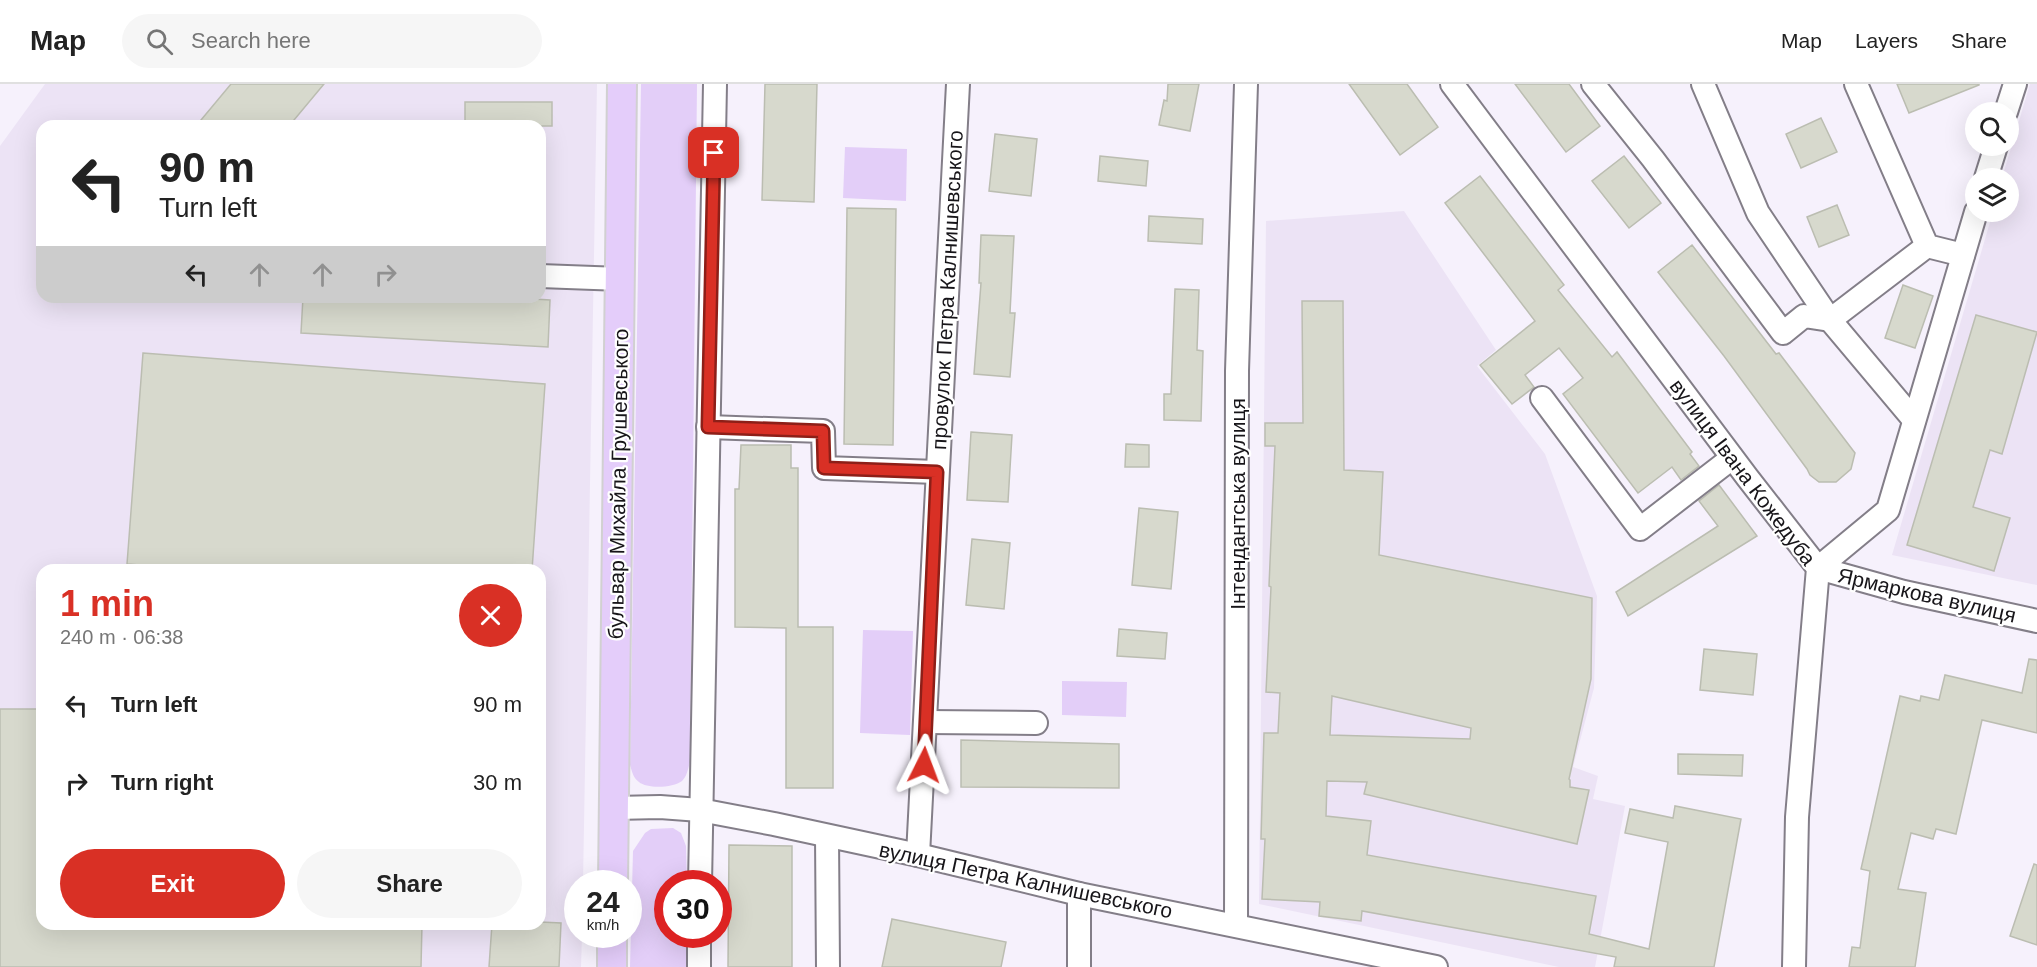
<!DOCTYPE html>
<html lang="en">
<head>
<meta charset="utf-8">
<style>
  :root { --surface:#fff; --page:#f6f6f6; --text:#222; --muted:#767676; --line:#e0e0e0; --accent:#d93025 }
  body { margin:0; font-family:Arial,sans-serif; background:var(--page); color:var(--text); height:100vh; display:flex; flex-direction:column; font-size:22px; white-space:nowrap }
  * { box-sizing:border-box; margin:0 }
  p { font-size:20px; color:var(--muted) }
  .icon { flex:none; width:33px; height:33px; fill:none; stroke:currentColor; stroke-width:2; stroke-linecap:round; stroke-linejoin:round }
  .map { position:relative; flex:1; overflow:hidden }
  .sheet { position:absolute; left:36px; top:480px; width:510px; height:366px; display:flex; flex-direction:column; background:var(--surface); border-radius:18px; box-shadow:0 6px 24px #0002 }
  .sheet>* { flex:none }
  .top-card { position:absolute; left:36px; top:36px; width:510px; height:183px; border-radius:18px; box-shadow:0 6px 24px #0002; background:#fff; color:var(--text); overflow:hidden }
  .controls { position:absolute; left:1965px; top:18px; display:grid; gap:12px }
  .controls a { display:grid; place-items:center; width:54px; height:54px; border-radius:50%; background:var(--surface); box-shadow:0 6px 24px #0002; font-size:30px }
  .speed { position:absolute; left:564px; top:786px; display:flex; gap:12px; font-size:30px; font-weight:700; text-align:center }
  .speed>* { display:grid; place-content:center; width:78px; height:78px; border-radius:50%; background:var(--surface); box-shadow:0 6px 24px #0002; line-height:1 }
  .speed small { font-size:15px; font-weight:400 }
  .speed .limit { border:9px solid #d22; background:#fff; color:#111 }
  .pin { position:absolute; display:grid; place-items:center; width:51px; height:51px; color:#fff; margin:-26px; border-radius:12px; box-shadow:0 3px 9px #0006 }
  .me { position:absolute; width:66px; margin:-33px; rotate:3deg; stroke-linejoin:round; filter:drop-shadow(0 0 4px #0008) }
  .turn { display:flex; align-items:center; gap:21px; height:126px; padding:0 24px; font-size:27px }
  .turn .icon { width:78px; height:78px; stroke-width:2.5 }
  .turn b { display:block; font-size:42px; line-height:51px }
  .lanes { display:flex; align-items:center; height:57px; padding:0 24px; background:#0003; justify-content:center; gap:30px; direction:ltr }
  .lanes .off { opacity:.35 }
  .round { display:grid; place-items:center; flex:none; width:63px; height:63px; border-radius:32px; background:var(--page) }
  .head { display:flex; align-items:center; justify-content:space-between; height:102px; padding:0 24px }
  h1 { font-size:36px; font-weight:600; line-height:45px; color:var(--accent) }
  .action { display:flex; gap:12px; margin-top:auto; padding:12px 24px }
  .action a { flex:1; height:69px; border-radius:36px; background:var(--accent); color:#fff; font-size:24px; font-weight:600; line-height:69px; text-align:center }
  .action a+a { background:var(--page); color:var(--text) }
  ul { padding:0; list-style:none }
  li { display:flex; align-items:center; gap:18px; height:78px; padding:0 24px }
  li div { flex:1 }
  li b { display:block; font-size:22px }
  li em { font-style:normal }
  header { display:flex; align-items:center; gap:36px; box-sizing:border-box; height:84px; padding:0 30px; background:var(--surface); border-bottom:2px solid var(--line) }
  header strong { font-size:28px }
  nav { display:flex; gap:33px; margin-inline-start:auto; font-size:21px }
  .search { width:420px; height:54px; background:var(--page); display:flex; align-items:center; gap:15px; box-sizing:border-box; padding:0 21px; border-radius:33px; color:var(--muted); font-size:22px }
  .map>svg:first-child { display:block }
</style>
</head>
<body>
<header>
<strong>Map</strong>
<div class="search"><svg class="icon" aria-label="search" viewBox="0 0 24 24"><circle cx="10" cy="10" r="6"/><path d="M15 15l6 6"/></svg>Search here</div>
<nav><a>Map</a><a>Layers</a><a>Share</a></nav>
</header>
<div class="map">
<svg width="2037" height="883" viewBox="0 0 2037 883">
  <rect width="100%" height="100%" fill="#f6f1fc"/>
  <g fill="#ece3f5" fill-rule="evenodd">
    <path d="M 45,0 L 597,0 L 583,799 L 578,800 L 578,850 L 582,851 L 581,883 L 0,883 L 0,62 ZM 42,42 L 540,42 L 540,213 L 42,213 ZM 42,486 L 540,486 L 540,840 L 42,840 Z"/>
    <path d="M 2030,0 L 2037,0 L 2037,501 L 1892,471 L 1993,128 L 2008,128 L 2008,94 L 2002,94 Z"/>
    <path d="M 1404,127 L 1496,266 L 1477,282 L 1545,370 L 1597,512 L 1594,604 L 1573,683 L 1598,692 L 1593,715 L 1625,722 L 1595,883 L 1559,883 L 1259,820 L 1266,137 Z"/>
  </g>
  <g fill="#e3cef8">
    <path d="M 641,0 L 697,0 L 690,678 C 688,685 687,692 682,697 C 673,704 647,705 639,698 C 633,694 632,687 630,681 Z"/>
    <path d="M 845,63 L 907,65 L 906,117 L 843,114 Z"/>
    <path d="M 863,546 L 913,547 L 910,651 L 860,649 Z"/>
    <path d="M 1062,597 L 1127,598 L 1126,633 L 1062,631 Z"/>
    <path d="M 673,744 L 681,749 L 686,762 L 687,799 L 668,800 L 668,850 L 686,851 L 686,883 L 630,883 L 633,767 L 645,749 L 651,745 Z"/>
  </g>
  <g fill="#d7d9cd" stroke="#bbbdb1" stroke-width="1.5" fill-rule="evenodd">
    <path d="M 231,0 L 324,0 L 289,42 L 196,42 Z"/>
    <path d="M 765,0 L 817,0 L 814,118 L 762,116 Z"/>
    <path d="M 1168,0 L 1199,0 L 1190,47 L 1159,41 L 1164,16 L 1167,17 Z"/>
    <path d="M 1349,0 L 1407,0 L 1438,43 L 1400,71 Z"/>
    <path d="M 1515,0 L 1569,0 L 1600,42 L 1566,68 Z"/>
    <path d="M 1897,0 L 1979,0 L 1979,1 L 1909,29 Z"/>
    <rect x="465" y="18" width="87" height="24"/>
    <path d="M 1821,34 L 1837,68 L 1801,84 L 1786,50 Z"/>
    <path d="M 995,50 L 1037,55 L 1031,112 L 989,107 Z"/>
    <path d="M 1100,72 L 1148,77 L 1146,102 L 1098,97 Z"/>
    <path d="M 1624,72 L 1661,119 L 1629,144 L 1592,97 Z"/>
    <path d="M 1480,92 L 1564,201 L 1558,206 L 1612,273 L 1617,268 L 1692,368 L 1690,370 L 1699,382 L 1681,396 L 1672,383 L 1638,409 L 1563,310 L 1583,294 L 1559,264 L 1525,291 L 1534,303 L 1512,320 L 1480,281 L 1535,237 L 1445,119 Z"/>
    <path d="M 1837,121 L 1849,151 L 1819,163 L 1807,133 Z"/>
    <path d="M 847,124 L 896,125 L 893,361 L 844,360 Z"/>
    <path d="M 1149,132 L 1203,135 L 1202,160 L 1148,157 Z"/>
    <path d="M 981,151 L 1014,152 L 1010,229 L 1015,229 L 1010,293 L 974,290 L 981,199 L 979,199 Z"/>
    <path d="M 1692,161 L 1776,270 L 1779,269 L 1855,369 L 1851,385 L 1836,398 L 1819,398 L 1810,391 L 1807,385 L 1724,272 L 1658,188 Z"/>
    <path d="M 1903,201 L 1933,212 L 1915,264 L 1885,254 Z"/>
    <path d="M 1175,205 L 1199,206 L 1197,266 L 1203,267 L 1201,337 L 1164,336 L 1164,310 L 1171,310 Z"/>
    <path d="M 303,213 L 498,213 L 550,216 L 548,263 L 301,249 Z"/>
    <path d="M 1302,217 L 1343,217 L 1344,386 L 1383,388 L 1379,471 L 1592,514 L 1591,595 L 1569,695 L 1570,696 L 1570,703 L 1589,706 L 1577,760 L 1364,710 L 1367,698 L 1327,697 L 1326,732 L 1371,737 L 1367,771 L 1596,812 L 1589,850 L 1649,865 L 1668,758 L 1625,749 L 1630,725 L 1673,734 L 1675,722 L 1741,735 L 1714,883 L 1614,883 L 1616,873 L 1362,827 L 1361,837 L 1319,832 L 1320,818 L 1262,815 L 1265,755 L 1261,755 L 1264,649 L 1278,649 L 1280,609 L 1266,608 L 1271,503 L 1269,502 L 1275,362 L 1265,362 L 1265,339 L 1303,339 ZM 1332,612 L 1471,644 L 1470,655 L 1330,651 Z"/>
    <path d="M 1976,231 L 2037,248 L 2002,370 L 1990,366 L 1973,423 L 2010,434 L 1994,487 L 1907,461 Z"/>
    <path d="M 143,269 L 545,300 L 532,486 L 203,486 L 127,480 Z"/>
    <path d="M 971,348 L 1012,351 L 1008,418 L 967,416 Z"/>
    <path d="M 1126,360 L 1149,361 L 1149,383 L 1125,383 Z"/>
    <path d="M 741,361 L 791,361 L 791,384 L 798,384 L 798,543 L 833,543 L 833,704 L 786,704 L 786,544 L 735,543 L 735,405 L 739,405 Z"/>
    <path d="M 1719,401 L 1757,452 L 1628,532 L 1616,508 L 1718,442 L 1699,417 Z"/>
    <path d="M 1139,424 L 1178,428 L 1171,505 L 1132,501 Z"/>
    <path d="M 972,455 L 1010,459 L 1004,525 L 966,521 Z"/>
    <path d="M 1119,545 L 1167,549 L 1165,575 L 1117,572 Z"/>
    <path d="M 1704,565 L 1757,570 L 1753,611 L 1700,606 Z"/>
    <path d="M 2029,575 L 2037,576 L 2037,649 L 1982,636 L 1956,750 L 1936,745 L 1933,755 L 1911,749 L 1898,805 L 1926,809 L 1915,883 L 1849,883 L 1852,863 L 1860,864 L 1870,787 L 1861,785 L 1900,612 L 1920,617 L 1921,612 L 1939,616 L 1945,591 L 2022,609 Z"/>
    <path d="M 0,625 L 42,625 L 42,840 L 422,840 L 421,883 L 0,883 Z"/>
    <path d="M 961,656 L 1119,660 L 1119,704 L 961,703 Z"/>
    <path d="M 1678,670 L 1743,671 L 1742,692 L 1678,690 Z"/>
    <path d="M 729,761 L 792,762 L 792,883 L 728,883 Z"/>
    <path d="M 2034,780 L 2037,781 L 2037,861 L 2010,852 Z"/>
    <path d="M 892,835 L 1006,858 L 1001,883 L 882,883 Z"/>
    <path d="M 540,838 L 561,839 L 559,883 L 489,883 L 492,840 L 540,840 Z"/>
  </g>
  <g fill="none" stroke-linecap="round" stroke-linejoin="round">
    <defs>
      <g id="minor">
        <path d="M 1452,0 L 1747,393 L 1818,484 L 1797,733 L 1794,883"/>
        <path d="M 1593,0 L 1653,75 L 1783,249 L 1804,232 L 1830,236 L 1927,162"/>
        <path d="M 1703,0 L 1758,129 L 1830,236 L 1914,336"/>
        <path d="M 1856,0 L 1927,162 L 1963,171"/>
        <path d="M 2006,28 L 2015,0"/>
        <path d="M 1986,94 L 1996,62"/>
        <path d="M 540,192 L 621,195"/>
        <path d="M 1542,314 L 1640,445 L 1732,374"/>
        <path d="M 708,343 L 823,347 L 824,384 L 937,388"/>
        <path d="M 1818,484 L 1888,426 L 1976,128"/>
        <path d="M 1818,484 L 1904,508 L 2037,537"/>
        <path d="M 926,638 L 1036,639"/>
        <path d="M 615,724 L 660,723 L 700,726 L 774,740 L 918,771 L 1079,810 L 1436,883"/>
        <path d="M 827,752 L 828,883"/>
        <path d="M 918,771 L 958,0"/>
        <path d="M 700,800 L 715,0"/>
        <path d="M 1236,841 L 1237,287 L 1246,0"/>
        <path d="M 699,883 L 699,850"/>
        <path d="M 1079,883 L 1079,810"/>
      </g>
      <g id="major">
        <path d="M 613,800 L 622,0"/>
        <path d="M 612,883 L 612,850"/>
      </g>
    </defs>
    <use href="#minor" stroke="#837e88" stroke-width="26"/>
    <use href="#major" stroke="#d1d0d1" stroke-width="32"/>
    <use href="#minor" stroke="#fff" stroke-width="22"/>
    <use href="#major" stroke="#e4cdfa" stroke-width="28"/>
  </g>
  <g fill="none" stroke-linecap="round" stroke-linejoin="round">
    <defs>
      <path id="route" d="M 714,69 L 708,343 L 823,347 L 824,384 L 937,388 L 924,681"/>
    </defs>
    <use href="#route" stroke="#8d1f18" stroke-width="15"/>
    <use href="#route" stroke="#d93025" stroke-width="10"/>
  </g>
  <g text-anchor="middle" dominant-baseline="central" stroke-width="4.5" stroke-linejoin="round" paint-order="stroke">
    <g font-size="21" fill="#171519" stroke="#fff">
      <text transform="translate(947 206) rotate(-87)">провулок Петра Калнишевського</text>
      <text transform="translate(1743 388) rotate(53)">вулиця Івана Кожедуба</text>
      <text transform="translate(618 400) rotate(-89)">бульвар Михайла Грушевського</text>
      <text transform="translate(1237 420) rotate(-90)">Інтендантська вулиця</text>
      <text transform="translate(1927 511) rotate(13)">Ярмаркова вулиця</text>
      <text transform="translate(1026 796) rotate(12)">вулиця Петра Калнишевського</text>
    </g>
  </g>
</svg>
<div class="controls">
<a><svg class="icon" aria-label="search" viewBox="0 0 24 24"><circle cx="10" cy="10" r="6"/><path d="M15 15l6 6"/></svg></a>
<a><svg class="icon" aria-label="layers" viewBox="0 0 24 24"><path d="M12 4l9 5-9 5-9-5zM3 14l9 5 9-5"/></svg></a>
</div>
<div class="speed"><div>24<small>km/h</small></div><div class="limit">30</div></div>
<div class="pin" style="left:714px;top:69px;background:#d93025"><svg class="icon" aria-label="arrive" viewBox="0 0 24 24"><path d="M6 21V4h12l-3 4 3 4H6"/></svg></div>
<svg class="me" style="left:924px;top:681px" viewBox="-20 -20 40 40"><path d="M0-17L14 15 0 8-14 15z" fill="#d93025" stroke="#fff" stroke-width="4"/></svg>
<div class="top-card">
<div class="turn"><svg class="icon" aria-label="left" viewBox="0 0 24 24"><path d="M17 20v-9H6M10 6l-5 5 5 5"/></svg><div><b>90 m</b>Turn left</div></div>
<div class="lanes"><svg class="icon" aria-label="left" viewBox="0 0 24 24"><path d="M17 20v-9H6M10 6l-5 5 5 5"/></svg><svg class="icon off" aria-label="ahead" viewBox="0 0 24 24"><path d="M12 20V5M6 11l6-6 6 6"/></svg><svg class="icon off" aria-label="ahead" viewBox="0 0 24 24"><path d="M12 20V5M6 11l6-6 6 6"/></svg><svg class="icon off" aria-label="right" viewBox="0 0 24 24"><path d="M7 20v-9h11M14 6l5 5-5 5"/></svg></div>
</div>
<section class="sheet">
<div class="head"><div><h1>1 min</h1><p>240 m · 06:38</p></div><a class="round" style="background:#d93025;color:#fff"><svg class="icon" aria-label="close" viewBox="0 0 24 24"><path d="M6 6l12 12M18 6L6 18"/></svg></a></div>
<ul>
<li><svg class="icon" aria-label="left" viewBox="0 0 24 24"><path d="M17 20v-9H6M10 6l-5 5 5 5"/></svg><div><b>Turn left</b></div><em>90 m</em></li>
<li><svg class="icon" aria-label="right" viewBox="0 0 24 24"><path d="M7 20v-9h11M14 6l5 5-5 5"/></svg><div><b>Turn right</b></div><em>30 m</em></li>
</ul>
<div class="action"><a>Exit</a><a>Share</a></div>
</section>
</div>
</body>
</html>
